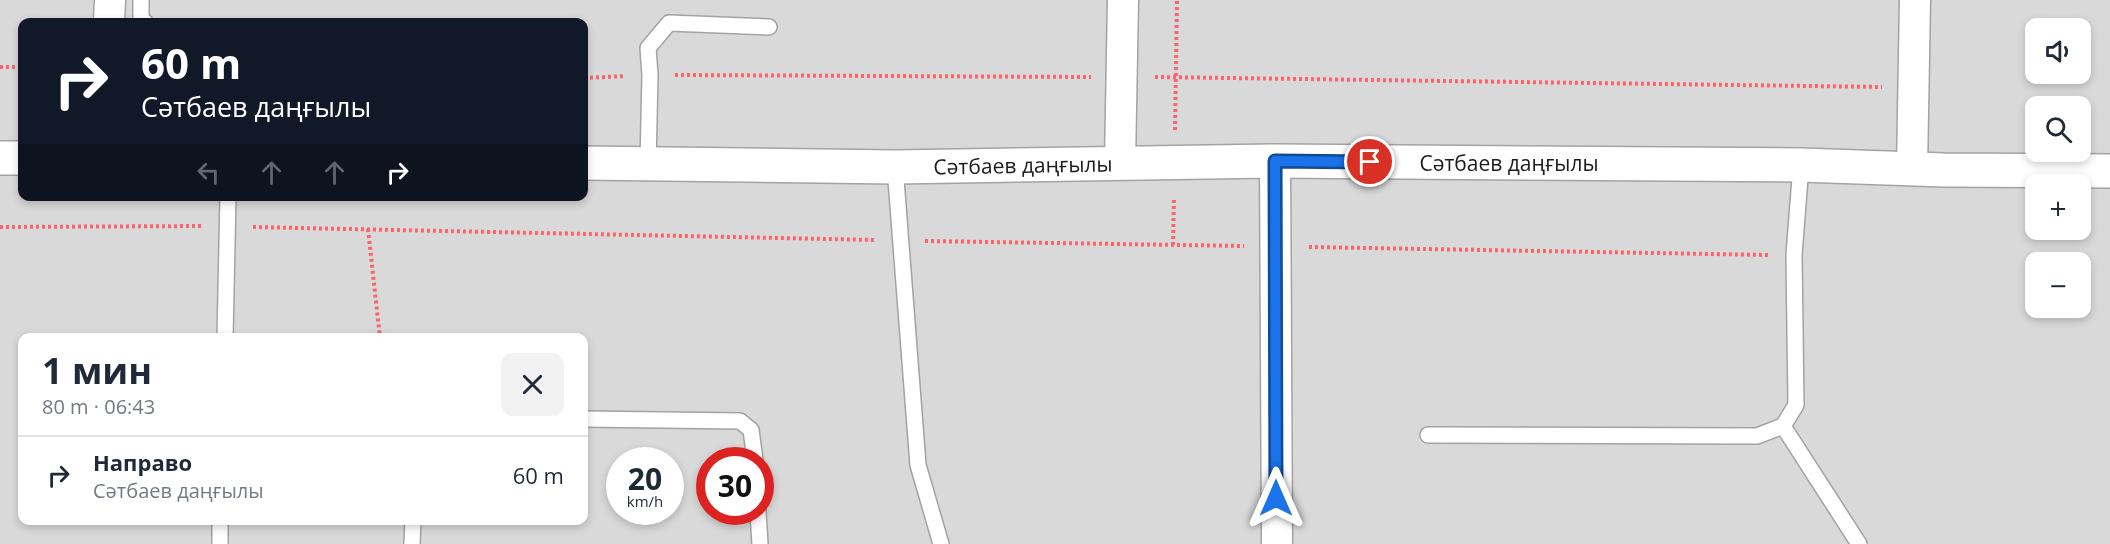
<!DOCTYPE html>
<html lang="ru">
<head>
<meta charset="utf-8">
<style>
  :root { --surface:#fff; --page:#f2f2f3; --text:#1f2937; --muted:#747a83; --line:#e0e1e3 }
  body { margin:0; font-family:"Open Sans",sans-serif; background:var(--page); color:var(--text); height:100vh; display:flex; flex-direction:column; font-size:22px; white-space:nowrap }
  * { box-sizing:border-box; margin:0 }
  p { font-size:20px; color:var(--muted) }
  .icon { flex:none; width:33px; height:33px; fill:none; stroke:currentColor; stroke-width:2; stroke-linecap:round; stroke-linejoin:round }
  .map { position:relative; flex:1; overflow:hidden }
  .panel { position:absolute; left:18px; top:333px; width:570px; height:192px; display:flex; flex-direction:column; background:var(--surface); border-radius:12px; box-shadow:0 3px 9px #0003 }
  .panel>* { flex:none }
  .hud { position:absolute; left:18px; top:18px; width:570px; height:183px; border-radius:12px; box-shadow:0 3px 9px #0003; background:#111827; color:#fff; overflow:hidden }
  .tools { position:absolute; left:2025px; top:18px; display:grid; gap:12px }
  .tools a { display:grid; place-items:center; width:66px; height:66px; border-radius:12px; background:var(--surface); box-shadow:0 3px 9px #0003; font-size:30px }
  .speed { position:absolute; left:606px; top:447px; display:flex; gap:12px; font-size:30px; font-weight:700; text-align:center }
  .speed>* { display:grid; place-content:center; width:78px; height:78px; border-radius:50%; background:var(--surface); box-shadow:0 3px 9px #0003; line-height:1 }
  .speed small { font-size:15px; font-weight:400 }
  .speed .limit { border:9px solid #d22; background:#fff; color:#111 }
  .pin { position:absolute; display:grid; place-items:center; width:51px; height:51px; color:#fff; margin:-26px; border:3px solid #fff; border-radius:50%; box-shadow:0 2px 6px #0007 }
  .me { position:absolute; width:66px; margin:-33px; rotate:0deg; stroke-linejoin:round; filter:drop-shadow(0 0 4px #0008) }
  .turn { display:flex; align-items:center; gap:21px; height:126px; padding:0 24px; font-size:27px }
  .turn .icon { width:78px; height:78px; stroke-width:2.5 }
  .turn b { display:block; font-size:42px; line-height:51px }
  .lanes { display:flex; align-items:center; height:57px; padding:0 24px; background:#0003; justify-content:center; gap:30px; direction:ltr }
  .lanes .off { opacity:.35 }
  .round { display:grid; place-items:center; flex:none; width:63px; height:63px; border-radius:12px; background:var(--page) }
  .summary { display:flex; align-items:center; justify-content:space-between; height:102px; padding:0 24px }
  h1 { font-size:36px; font-weight:700; line-height:45px }
  ul { padding:0; list-style:none }
  li { display:flex; align-items:center; gap:18px; height:78px; padding:0 24px; border-top:2px solid var(--line) }
  li div { flex:1 }
  li b { display:block; font-size:22px }
  li em { font-style:normal }
  .map>svg:first-child { display:block }
</style>
</head>
<body>
<div class="map">
<svg width="2110" height="544" viewBox="0 0 2110 544">
  <rect width="100%" height="100%" fill="#eee8e1"/>
  <path fill="#dad9d9" fill-rule="evenodd" d="M 0,0 L 2110,0 L 2110,544 L 0,544 ZM 22,22 L 584,22 L 584,196 L 22,196 ZM 2036,28 L 2080,28 L 2080,74 L 2036,74 ZM 2036,106 L 2080,106 L 2080,152 L 2036,152 ZM 2036,184 L 2080,184 L 2080,230 L 2036,230 ZM 2036,262 L 2080,262 L 2080,308 L 2036,308 ZM 22,338 L 584,338 L 584,520 L 22,520 ZM 620,460 L 670,460 L 670,512 L 620,512 ZM 710,460 L 760,460 L 760,512 L 710,512 Z"/>
  <g fill="none" stroke-linecap="round" stroke-linejoin="round">
    <defs>
      <g id="service">
        <path d="M 141,0 L 141,19 L 145,22"/>
        <path d="M 648,164 L 650,75 L 648,48 L 669,23 L 769,27"/>
        <path d="M 895,167 L 918,465 L 941,544"/>
        <path d="M 225,338 L 228,196"/>
        <path d="M 584,419 L 740,421 L 751,430 L 755,460"/>
        <path d="M 1783,426 L 1859,544"/>
        <path d="M 1428,435 L 1757,436 L 1783,426 L 1796,405 L 1794,255 L 1801,165"/>
        <path d="M 758,512 L 760,544"/>
        <path d="M 220,544 L 220,520"/>
        <path d="M 412,544 L 413,520"/>
      </g>
      <g id="minor">
        <path d="M 109,22 L 110,0"/>
        <path d="M 1275,161 L 1277,544"/>
        <path d="M 1120,163 L 1123,0"/>
        <path d="M 1912,169 L 1915,0"/>
      </g>
      <g id="tertiary">
        <path d="M 0,158 L 22,158"/>
        <path d="M 584,163 L 895,167 L 1275,161 L 1801,165 L 1944,170 L 2110,171"/>
      </g>
    </defs>
    <use href="#service" stroke="#a3a3a3" stroke-width="18"/>
    <use href="#minor" stroke="#a3a3a3" stroke-width="33"/>
    <use href="#tertiary" stroke="#a3a3a3" stroke-width="36"/>
    <g stroke="#fa656b" stroke-width="4" stroke-dasharray="3 3" stroke-linecap="butt">
      <path d="M 0,67 L 22,67"/>
      <path d="M 675,75 L 1091,77"/>
      <path d="M 1155,77 L 1882,87"/>
      <path d="M 584,78 L 626,76"/>
      <path d="M 1175,130 L 1177,0"/>
      <path d="M 0,227 L 204,226"/>
      <path d="M 253,227 L 876,240"/>
      <path d="M 368,229 L 380,338"/>
      <path d="M 925,241 L 1244,246"/>
      <path d="M 1173,245 L 1174,197"/>
      <path d="M 1309,247 L 1769,255"/>
    </g>
    <use href="#service" stroke="#fff" stroke-width="15"/>
    <use href="#minor" stroke="#fff" stroke-width="30"/>
    <use href="#tertiary" stroke="#fff" stroke-width="33"/>
  </g>
  <g fill="none" stroke-linecap="round" stroke-linejoin="round">
    <defs>
      <path id="route" d="M 1276,498 L 1275,161 L 1370,162"/>
    </defs>
    <use href="#route" stroke="#114b97" stroke-width="15"/>
    <use href="#route" stroke="#1a73e8" stroke-width="10"/>
  </g>
  <g text-anchor="middle" dominant-baseline="central" stroke-width="5" stroke-linejoin="round" paint-order="stroke">
    <g font-size="21" fill="#1c1c1c" stroke="#fff">
      <text x="1509" y="163">Сәтбаев даңғылы</text>
      <text transform="translate(1023 165) rotate(-1)">Сәтбаев даңғылы</text>
    </g>
  </g>
</svg>
<div class="tools">
<a><svg class="icon" aria-label="sound" viewBox="0 0 24 24"><path d="M4 9h4l5-4v14l-5-4H4zM17 9q2 3 0 6"/></svg></a>
<a><svg class="icon" aria-label="search" viewBox="0 0 24 24"><circle cx="10" cy="10" r="6"/><path d="M15 15l6 6"/></svg></a>
<a>+</a>
<a>−</a>
</div>
<div class="speed"><div>20<small>km/h</small></div><div class="limit">30</div></div>
<div class="pin" style="left:1370px;top:162px;background:#d93025"><svg class="icon" aria-label="arrive" viewBox="0 0 24 24"><path d="M6 21V4h12l-3 4 3 4H6"/></svg></div>
<svg class="me" style="left:1276px;top:498px" viewBox="-20 -20 40 40"><path d="M0-17L14 15 0 8-14 15z" fill="#1a73e8" stroke="#fff" stroke-width="4"/></svg>
<div class="hud">
<div class="turn"><svg class="icon" aria-label="right" viewBox="0 0 24 24"><path d="M7 20v-9h11M14 6l5 5-5 5"/></svg><div><b>60 m</b>Сәтбаев даңғылы</div></div>
<div class="lanes"><svg class="icon off" aria-label="left" viewBox="0 0 24 24"><path d="M17 20v-9H6M10 6l-5 5 5 5"/></svg><svg class="icon off" aria-label="ahead" viewBox="0 0 24 24"><path d="M12 20V5M6 11l6-6 6 6"/></svg><svg class="icon off" aria-label="ahead" viewBox="0 0 24 24"><path d="M12 20V5M6 11l6-6 6 6"/></svg><svg class="icon" aria-label="right" viewBox="0 0 24 24"><path d="M7 20v-9h11M14 6l5 5-5 5"/></svg></div>
</div>
<section class="panel">
<div class="summary"><div><h1>1 мин</h1><p>80 m · 06:43</p></div><a class="round"><svg class="icon" aria-label="close" viewBox="0 0 24 24"><path d="M6 6l12 12M18 6L6 18"/></svg></a></div>
<ul>
<li><svg class="icon" aria-label="right" viewBox="0 0 24 24"><path d="M7 20v-9h11M14 6l5 5-5 5"/></svg><div><b>Направо</b><p>Сәтбаев даңғылы</p></div><em>60 m</em></li>
</ul>
</section>
</div>
</body>
</html>
